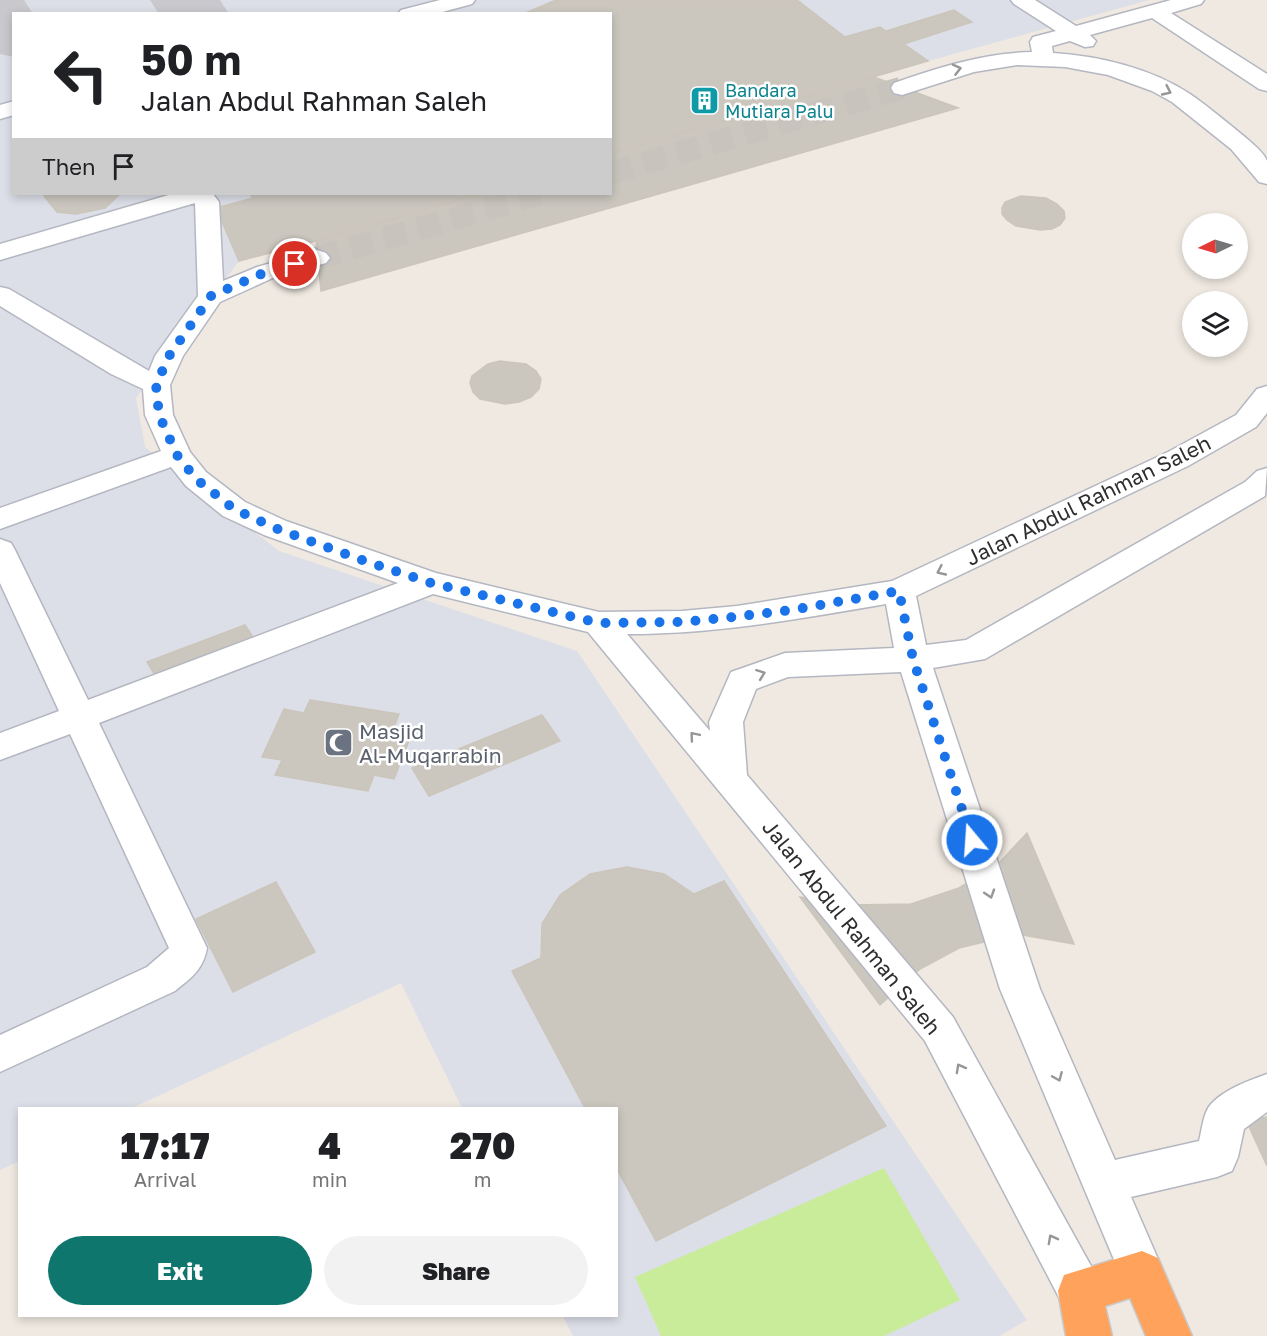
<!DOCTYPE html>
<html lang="en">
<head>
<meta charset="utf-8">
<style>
  :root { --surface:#fff; --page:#f2f2f2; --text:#202124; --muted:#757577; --accent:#0f766e }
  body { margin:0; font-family:"Golos Text",sans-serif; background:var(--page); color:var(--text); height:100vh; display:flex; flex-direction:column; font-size:22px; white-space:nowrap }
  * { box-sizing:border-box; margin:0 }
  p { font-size:20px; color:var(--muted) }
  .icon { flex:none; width:33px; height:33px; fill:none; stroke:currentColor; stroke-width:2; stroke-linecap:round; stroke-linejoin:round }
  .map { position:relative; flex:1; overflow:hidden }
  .sheet { position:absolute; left:18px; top:1107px; width:600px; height:210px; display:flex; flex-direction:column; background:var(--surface); border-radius:0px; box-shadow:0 3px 9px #0003 }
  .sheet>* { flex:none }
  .banner { position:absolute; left:12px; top:12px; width:600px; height:183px; border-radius:0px; box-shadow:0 3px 9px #0003; background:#fff; color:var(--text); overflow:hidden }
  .needle { width:39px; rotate:265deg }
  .fabs { position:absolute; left:1182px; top:213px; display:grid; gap:12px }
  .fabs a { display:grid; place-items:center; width:66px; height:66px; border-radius:50%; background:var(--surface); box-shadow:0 3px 9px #0003; font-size:30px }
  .pin { position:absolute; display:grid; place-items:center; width:51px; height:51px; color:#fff; margin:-26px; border:3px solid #fff; border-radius:50%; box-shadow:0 2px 6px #0007 }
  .me { position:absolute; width:66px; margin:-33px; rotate:342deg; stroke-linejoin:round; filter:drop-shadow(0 0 4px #0008) }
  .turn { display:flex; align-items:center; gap:21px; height:126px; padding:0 30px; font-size:27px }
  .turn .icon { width:78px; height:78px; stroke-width:2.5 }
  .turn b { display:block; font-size:42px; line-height:51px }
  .then { display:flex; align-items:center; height:57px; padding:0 30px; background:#0003; gap:12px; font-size:22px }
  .eta { display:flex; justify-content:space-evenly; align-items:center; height:102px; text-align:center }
  .eta b { font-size:36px; font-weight:800; line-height:42px }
  .button { display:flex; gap:12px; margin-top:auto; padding:12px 30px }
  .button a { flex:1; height:69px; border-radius:36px; background:var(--accent); color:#fff; font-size:24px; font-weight:800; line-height:69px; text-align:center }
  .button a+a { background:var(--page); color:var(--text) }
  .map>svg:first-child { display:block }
</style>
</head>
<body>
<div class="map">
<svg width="1267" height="1336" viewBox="0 0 1267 1336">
  <rect width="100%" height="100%" fill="#efe9e1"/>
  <path fill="#dcdee8" d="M 0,0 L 1149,0 L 928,61 L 611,154 L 610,14 L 14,14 L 14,194 L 478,194 L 316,241 L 239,261 L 136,398 L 145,447 L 279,551 L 577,651 L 1027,1320 L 999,1336 L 573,1336 L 563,1316 L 616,1316 L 616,1108 L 462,1108 L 401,983 L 132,1108 L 20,1108 L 19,1161 L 0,1170 Z"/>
  <path fill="#c9ec9a" d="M 884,1168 L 960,1300 L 884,1336 L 661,1336 L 635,1277 Z"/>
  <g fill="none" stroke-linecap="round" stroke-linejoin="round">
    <g fill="#c9c8cc" fill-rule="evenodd">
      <path d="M 0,0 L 24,0 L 33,14 L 14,14 L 14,57 L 0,54 Z"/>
      <path d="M 150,0 L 220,0 L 229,14 L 159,14 Z"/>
    </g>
  </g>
  <g fill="#cbc7bf" stroke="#cbc5ba" stroke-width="1.5">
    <path d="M 797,0 L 845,37 L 880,27 L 928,61 L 610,154 L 610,14 L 523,14 L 556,0 Z"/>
    <path d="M 954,10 L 972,22 L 904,44 L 886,31 Z"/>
    <path d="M 874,77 L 958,108 L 321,291 L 316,241 L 478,194 L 610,194 L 610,154 Z"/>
    <path d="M 47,194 L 120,194 L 105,208 L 76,214 L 57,212 L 44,196 Z"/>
    <path d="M 250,194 L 478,194 L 316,241 L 239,261 L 216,208 L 253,198 Z"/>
    <path d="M 1021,196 L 1046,198 L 1057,204 L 1064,211 L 1065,218 L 1060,225 L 1052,229 L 1040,230 L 1016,226 L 1007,220 L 1002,214 L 1002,208 L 1005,202 Z"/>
    <path d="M 500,361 L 526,364 L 536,371 L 541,379 L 539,389 L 531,397 L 519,402 L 505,404 L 480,399 L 473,392 L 470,383 L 472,376 L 488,364 Z"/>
    <path d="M 245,625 L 254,639 L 156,677 L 147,662 Z"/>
    <path d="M 310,700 L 399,714 L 394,727 L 413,730 L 394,779 L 374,775 L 368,791 L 275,775 L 282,760 L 262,757 L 284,709 L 304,713 Z"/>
    <path d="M 542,715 L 560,741 L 429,796 L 412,768 Z"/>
    <path d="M 1027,833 L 1074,944 L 1017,934 L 959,948 L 920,969 L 880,1005 L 800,897 L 850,905 L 911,904 L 959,888 L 998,864 Z"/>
    <path d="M 627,867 L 664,874 L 694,894 L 724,881 L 886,1126 L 656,1241 L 616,1167 L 616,1108 L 585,1108 L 512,971 L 541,958 L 542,924 L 560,895 L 590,874 Z"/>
    <path d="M 276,882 L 315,952 L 233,992 L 196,919 Z"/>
    <path d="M 1267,1117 L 1267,1166 L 1246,1120 Z"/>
  </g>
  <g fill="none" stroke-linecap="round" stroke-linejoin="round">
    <g stroke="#c8c4bd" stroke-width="23" stroke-dasharray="23 12" stroke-linecap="butt">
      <path d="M 610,173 L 902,88"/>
      <path d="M 317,258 L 540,194"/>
    </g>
    <defs>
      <g id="minor">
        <path d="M 440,0 L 475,0 L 472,4 L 435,14 L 398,14 L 401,10 Z"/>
        <path d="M 1011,0 L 1035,0 L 1076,26 L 1171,0 L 1204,0 L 1201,4 L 1171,13 L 1267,74 L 1267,91 L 1259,89 L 1152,18 L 1090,35 L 1096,41 L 1093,46 L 1085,47 L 1070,41 L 1052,46 L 1053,53 C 1099,56 1151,68 1190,94 C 1205,104 1220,117 1234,128 C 1242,135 1264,151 1267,161 C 1267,167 1267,178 1267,184 L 1259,182 L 1231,149 L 1172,102 L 1152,91 L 1108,75 L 1065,67 L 1017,65 L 974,72 L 902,95 L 894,93 L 891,88 L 894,83 C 939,67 984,53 1032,52 L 1030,42 L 1033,37 L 1056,31 L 1014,4 Z"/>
        <path d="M 14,101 L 14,115 L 0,119 L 0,105 Z"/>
        <path d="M 172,194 L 213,194 L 219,202 L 223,281 L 257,267 L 317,250 L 326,253 L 330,258 L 326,263 L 275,277 L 220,302 L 183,356 L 170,385 L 173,415 L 190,452 L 206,472 L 245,502 L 286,521 L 436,573 L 599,612 L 682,611 L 737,606 L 892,581 L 1168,452 L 1236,415 L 1257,389 L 1267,386 L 1267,413 L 1256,427 L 1188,466 L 916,596 L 926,645 L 966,640 L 1245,482 L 1257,471 L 1267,468 L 1265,496 L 985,659 L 933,668 L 1040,989 L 1115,1160 L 1199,1141 C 1202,1130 1203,1113 1211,1104 C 1225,1089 1248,1081 1267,1074 L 1267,1112 L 1244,1129 L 1238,1157 L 1232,1171 L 1217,1177 L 1131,1197 L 1164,1273 L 1158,1288 L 1142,1295 L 1126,1288 L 1000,989 L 901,672 L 788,677 L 756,689 L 743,722 L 747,775 L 953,1017 L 1096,1275 L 1102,1291 L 1096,1307 L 1080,1313 L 1064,1307 L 925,1041 L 588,632 L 433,594 L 99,723 L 207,948 C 203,970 191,978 175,991 L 0,1072 L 0,1035 L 147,967 L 169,948 L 70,734 L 0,760 L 0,733 L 59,711 L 0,583 L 0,539 L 11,543 L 15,550 L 88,700 L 398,583 L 264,535 L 223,516 L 186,486 L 171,467 L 0,529 L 0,508 L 161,451 L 145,415 L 143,389 L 111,374 L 0,306 L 0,287 L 9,289 L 149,371 L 155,356 L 198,296 L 195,203 L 0,260 L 0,244 ZM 886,604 L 894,648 L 785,653 L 731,672 L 709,722 L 710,731 L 627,634 C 715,634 799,619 886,604 Z"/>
      </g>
      <path id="highway" d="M 1142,1251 L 1158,1258 L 1192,1336 L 1146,1336 L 1130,1298 L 1105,1306 L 1112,1336 L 1066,1336 L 1058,1291 L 1064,1275 Z"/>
    </defs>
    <use href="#minor" stroke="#b4b7c1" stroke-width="3"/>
    <use href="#highway" stroke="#c9c9c9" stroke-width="3"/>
    <use href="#minor" fill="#fff" fill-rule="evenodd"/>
    <use href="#highway" fill="#ffa35c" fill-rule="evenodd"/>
  </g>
  <defs><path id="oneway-chevron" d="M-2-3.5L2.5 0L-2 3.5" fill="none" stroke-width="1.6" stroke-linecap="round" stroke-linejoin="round" transform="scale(1.5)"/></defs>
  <g stroke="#969696">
    <use href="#oneway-chevron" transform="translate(957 69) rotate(-14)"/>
    <use href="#oneway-chevron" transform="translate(1167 91) rotate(25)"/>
    <use href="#oneway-chevron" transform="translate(941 571) rotate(155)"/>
    <use href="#oneway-chevron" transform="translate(761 674) rotate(-21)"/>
    <use href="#oneway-chevron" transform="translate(694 736) rotate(-130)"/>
    <use href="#oneway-chevron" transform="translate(990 894) rotate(72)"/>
    <use href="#oneway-chevron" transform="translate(960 1068) rotate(-119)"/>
    <use href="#oneway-chevron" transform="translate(1058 1077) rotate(67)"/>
    <use href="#oneway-chevron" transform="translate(1052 1239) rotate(-118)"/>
  </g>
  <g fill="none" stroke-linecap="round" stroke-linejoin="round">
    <path stroke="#1a73e8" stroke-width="10" stroke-dasharray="0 18" d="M 295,264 L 266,272 L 211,296 L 169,356 L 156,385 L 159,415 L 177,455 L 196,479 L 234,509 L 275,528 L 359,559 L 431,583 L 599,623 L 682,622 L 725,618 L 792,610 L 899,591 L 913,659 L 972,840"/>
  </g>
  <defs>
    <symbol id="building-square" viewBox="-11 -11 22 22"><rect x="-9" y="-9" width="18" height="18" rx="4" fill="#0f9aa8" stroke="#fff"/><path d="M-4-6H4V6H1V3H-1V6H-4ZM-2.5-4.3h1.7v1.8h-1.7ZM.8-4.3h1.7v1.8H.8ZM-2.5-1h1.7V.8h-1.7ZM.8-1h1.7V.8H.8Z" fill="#fff"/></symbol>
    <symbol id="mosque-square" viewBox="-11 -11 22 22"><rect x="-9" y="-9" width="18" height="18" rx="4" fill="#6b7280" stroke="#fff"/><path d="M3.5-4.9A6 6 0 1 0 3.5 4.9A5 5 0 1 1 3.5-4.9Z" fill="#fff"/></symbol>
  </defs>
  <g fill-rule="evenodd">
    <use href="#building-square" x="688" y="84" width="33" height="33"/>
    <use href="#mosque-square" x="322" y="726" width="33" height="33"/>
  </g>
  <g text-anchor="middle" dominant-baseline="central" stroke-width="5" stroke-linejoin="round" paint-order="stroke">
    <g font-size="18" fill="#0d838f" stroke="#fff" text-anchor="start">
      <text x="725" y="90">Bandara<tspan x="725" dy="21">Mutiara Palu</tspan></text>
    </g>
    <g font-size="21" fill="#2e2e2e" stroke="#fff">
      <text transform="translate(1088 500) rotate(-26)">Jalan Abdul Rahman Saleh</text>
      <text transform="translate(852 927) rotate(51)">Jalan Abdul Rahman Saleh</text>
    </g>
    <g font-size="21" fill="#5b616d" stroke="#fff" text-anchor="start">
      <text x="359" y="731">Masjid<tspan x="359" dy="24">Al-Muqarrabin</tspan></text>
    </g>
  </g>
</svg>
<div class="fabs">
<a><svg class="needle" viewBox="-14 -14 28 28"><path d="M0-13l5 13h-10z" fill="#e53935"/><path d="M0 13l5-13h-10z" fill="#757577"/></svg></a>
<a><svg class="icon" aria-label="layers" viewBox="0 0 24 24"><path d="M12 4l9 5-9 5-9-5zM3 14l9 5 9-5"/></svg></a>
</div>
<div class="pin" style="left:295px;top:264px;background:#d93025"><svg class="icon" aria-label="arrive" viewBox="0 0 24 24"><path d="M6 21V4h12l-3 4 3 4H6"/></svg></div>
<svg class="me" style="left:972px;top:840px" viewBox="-20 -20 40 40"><circle r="17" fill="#1a73e8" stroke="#fff" stroke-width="3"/><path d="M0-11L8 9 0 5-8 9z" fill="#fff"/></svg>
<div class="banner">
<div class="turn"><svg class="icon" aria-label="left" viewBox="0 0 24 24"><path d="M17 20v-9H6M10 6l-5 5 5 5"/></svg><div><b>50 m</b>Jalan Abdul Rahman Saleh</div></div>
<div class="then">Then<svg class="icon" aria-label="arrive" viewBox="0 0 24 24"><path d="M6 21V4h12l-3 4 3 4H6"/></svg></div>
</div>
<section class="sheet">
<div class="eta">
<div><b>17:17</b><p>Arrival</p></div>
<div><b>4</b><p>min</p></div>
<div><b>270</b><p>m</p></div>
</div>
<div class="button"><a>Exit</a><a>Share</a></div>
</section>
</div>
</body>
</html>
